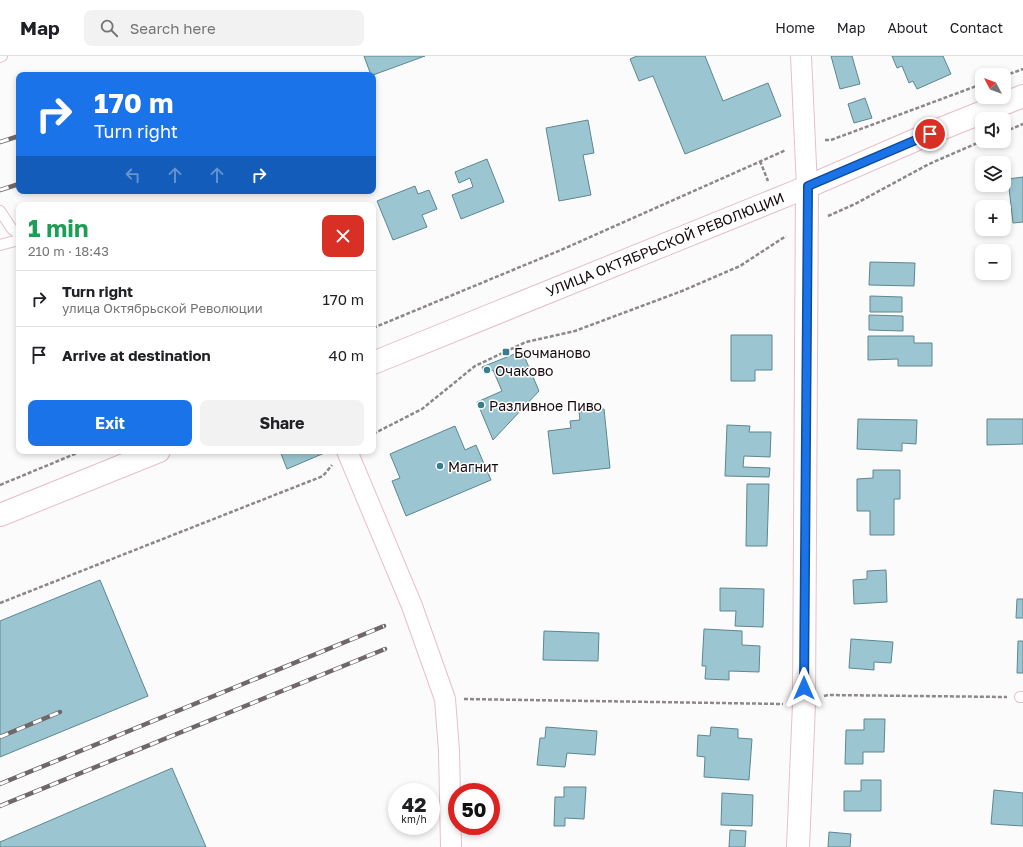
<!DOCTYPE html>
<html lang="en">
<head>
<meta charset="utf-8">
<style>
  :root { --surface:#fff; --page:#f2f2f2; --text:#202124; --muted:#757577; --line:#e0e0e0; --accent:#1a73e8 }
  body { margin:0; font-family:"Golos Text",sans-serif; background:var(--page); color:var(--text); height:100vh; display:flex; flex-direction:column; font-size:15px; white-space:nowrap }
  * { box-sizing:border-box; margin:0 }
  p { font-size:13px; color:var(--muted) }
  .icon { flex:none; width:22px; height:22px; fill:none; stroke:currentColor; stroke-width:2; stroke-linecap:round; stroke-linejoin:round }
  .map { position:relative; flex:1; overflow:hidden }
  .drawer { position:absolute; left:16px; top:146px; width:360px; height:252px; display:flex; flex-direction:column; background:var(--surface); border-radius:8px; box-shadow:0 2px 6px #0003 }
  .drawer>* { flex:none }
  .top-card { position:absolute; left:16px; top:16px; width:360px; height:122px; border-radius:8px; box-shadow:0 2px 6px #0003; background:#1a73e8; color:#fff; overflow:hidden }
  .needle { width:26px; rotate:311deg }
  .fabs { position:absolute; left:975px; top:12px; display:grid; gap:8px }
  .fabs a { display:grid; place-items:center; width:36px; height:36px; border-radius:8px; background:var(--surface); box-shadow:0 2px 6px #0003; font-size:20px }
  .speed { position:absolute; left:388px; top:727px; display:flex; gap:8px; font-size:20px; font-weight:700; text-align:center }
  .speed>* { display:grid; place-content:center; width:52px; height:52px; border-radius:50%; background:var(--surface); box-shadow:0 2px 6px #0003; line-height:1 }
  .speed small { font-size:10px; font-weight:400 }
  .speed .limit { border:6px solid #d22; background:#fff; color:#111 }
  .pin { position:absolute; display:grid; place-items:center; width:34px; height:34px; color:#fff; margin:-17px; border:2px solid #fff; border-radius:50%; box-shadow:0 1px 4px #0007 }
  .me { position:absolute; width:44px; margin:-22px; rotate:0deg; stroke-linejoin:round; filter:drop-shadow(0 0 3px #0008) }
  .turn { display:flex; align-items:center; gap:14px; height:84px; padding:0 12px; font-size:18px }
  .turn .icon { width:52px; height:52px; stroke-width:2.5 }
  .turn b { display:block; font-size:28px; line-height:34px }
  .lanes { display:flex; align-items:center; height:38px; padding:0 12px; background:#0003; justify-content:center; gap:20px; direction:ltr }
  .lanes .off { opacity:.35 }
  .round { display:grid; place-items:center; flex:none; width:42px; height:42px; border-radius:8px; background:var(--page) }
  .overview { display:flex; align-items:center; justify-content:space-between; height:68px; padding:0 12px }
  h1 { font-size:24px; font-weight:700; line-height:30px; color:#1e9e55 }
  .cta { display:flex; gap:8px; margin-top:auto; padding:8px 12px }
  .cta a { flex:1; height:46px; border-radius:8px; background:var(--accent); color:#fff; font-size:16px; font-weight:700; line-height:46px; text-align:center }
  .cta a+a { background:var(--page); color:var(--text) }
  ul { padding:0; list-style:none }
  li { display:flex; align-items:center; gap:12px; height:56px; padding:0 12px; border-top:1px solid var(--line) }
  li div { flex:1 }
  li b { display:block; font-size:15px }
  li em { font-style:normal }
  header { display:flex; align-items:center; gap:24px; box-sizing:border-box; height:56px; padding:0 20px; background:var(--surface); border-bottom:1px solid var(--line) }
  header strong { font-size:19px }
  nav { display:flex; gap:22px; margin-inline-start:auto; font-size:14px }
  .search { width:280px; height:36px; background:var(--page); display:flex; align-items:center; gap:10px; box-sizing:border-box; padding:0 14px; border-radius:8px; color:var(--muted); font-size:15px }
  .map>svg:first-child { display:block }
</style>
</head>
<body>
<header>
<strong>Map</strong>
<div class="search"><svg class="icon" aria-label="search" viewBox="0 0 24 24"><circle cx="10" cy="10" r="6"/><path d="M15 15l6 6"/></svg>Search here</div>
<nav><a>Home</a><a>Map</a><a>About</a><a>Contact</a></nav>
</header>
<div class="map">
<svg width="1023" height="791" viewBox="0 0 1023 791">
  <rect width="100%" height="100%" fill="#fbfbfb"/>
  <g fill="#9bc6d1" stroke="#5d8690">
    <path d="M 364,0 L 425,0 L 373,19 L 371,19 Z"/>
    <path d="M 637,0 L 705,0 L 723,45 L 768,27 L 781,60 L 685,98 L 653,20 L 639,25 L 630,3 Z"/>
    <path d="M 831,0 L 852,0 L 860,28 L 840,33 Z"/>
    <path d="M 892,0 L 943,0 L 951,18 L 917,33 L 913,25 L 909,27 L 902,10 L 897,12 Z"/>
    <path d="M 865,42 L 872,62 L 854,67 L 848,48 Z"/>
    <path d="M 588,64 L 594,97 L 583,99 L 591,139 L 559,145 L 546,72 Z"/>
    <path d="M 487,103 L 504,146 L 461,163 L 452,139 L 473,131 L 470,122 L 459,127 L 455,116 Z"/>
    <path d="M 1023,121 L 1023,166 L 1013,167 L 1008,123 Z"/>
    <path d="M 415,130 L 418,138 L 429,134 L 437,153 L 422,159 L 427,171 L 393,184 L 377,145 Z"/>
    <path d="M 870,206 L 915,207 L 914,230 L 869,229 Z"/>
    <path d="M 870,240 L 902,241 L 902,256 L 870,256 Z"/>
    <path d="M 869,259 L 903,260 L 903,275 L 869,274 Z"/>
    <path d="M 731,279 L 772,279 L 772,314 L 755,314 L 755,325 L 731,325 Z"/>
    <path d="M 868,280 L 914,280 L 914,287 L 932,287 L 932,310 L 898,310 L 898,303 L 868,304 Z"/>
    <path d="M 522,295 L 539,335 L 493,384 L 477,346 L 502,335 L 493,314 L 485,318 L 482,311 Z"/>
    <path d="M 604,353 L 610,412 L 553,418 L 548,375 L 571,372 L 570,365 L 580,364 L 579,356 Z"/>
    <path d="M 858,363 L 917,364 L 916,388 L 902,387 L 902,395 L 857,393 Z"/>
    <path d="M 987,363 L 1023,363 L 1023,388 L 987,389 Z"/>
    <path d="M 727,369 L 750,370 L 749,376 L 771,376 L 770,401 L 744,400 L 743,411 L 770,412 L 769,421 L 725,420 Z"/>
    <path d="M 455,370 L 465,394 L 476,389 L 491,424 L 406,460 L 392,425 L 400,422 L 390,398 Z"/>
    <path d="M 280,395 L 329,395 L 287,413 Z"/>
    <path d="M 873,414 L 900,414 L 900,443 L 894,443 L 894,479 L 870,479 L 870,455 L 857,455 L 857,423 L 873,422 Z"/>
    <path d="M 747,428 L 769,428 L 767,490 L 746,490 Z"/>
    <path d="M 886,514 L 887,546 L 854,548 L 853,524 L 867,523 L 867,515 Z"/>
    <path d="M 100,524 L 148,640 L 0,701 L 0,565 Z"/>
    <path d="M 720,532 L 764,533 L 763,571 L 735,570 L 736,555 L 720,555 Z"/>
    <path d="M 1017,543 L 1023,543 L 1023,562 L 1016,562 Z"/>
    <path d="M 704,573 L 742,575 L 742,589 L 760,590 L 759,616 L 729,615 L 729,624 L 705,623 L 706,610 L 702,610 Z"/>
    <path d="M 544,575 L 599,577 L 598,605 L 543,604 Z"/>
    <path d="M 851,583 L 893,586 L 891,607 L 874,606 L 874,614 L 849,612 Z"/>
    <path d="M 1018,585 L 1023,585 L 1023,617 L 1017,617 Z"/>
    <path d="M 864,663 L 885,663 L 884,696 L 863,696 L 863,708 L 845,708 L 846,674 L 864,674 Z"/>
    <path d="M 546,671 L 597,675 L 595,699 L 567,697 L 565,711 L 537,709 L 540,682 L 545,682 Z"/>
    <path d="M 711,671 L 738,673 L 738,682 L 752,683 L 749,724 L 704,721 L 705,701 L 697,700 L 698,679 L 710,680 Z"/>
    <path d="M 172,712 L 206,791 L 0,791 L 0,786 Z"/>
    <path d="M 861,724 L 881,724 L 881,755 L 844,755 L 844,735 L 861,735 Z"/>
    <path d="M 564,731 L 586,731 L 584,763 L 565,762 L 565,770 L 554,770 L 555,741 L 564,741 Z"/>
    <path d="M 994,734 L 1023,737 L 1023,770 L 991,768 Z"/>
    <path d="M 722,737 L 753,739 L 752,770 L 721,769 Z"/>
    <path d="M 730,774 L 746,775 L 745,791 L 729,791 Z"/>
    <path d="M 829,776 L 851,778 L 850,791 L 828,791 Z"/>
  </g>
  <g fill="none" stroke-linecap="round" stroke-linejoin="round">
    <defs>
      <g id="service">
        <path d="M 0,1 L 2,0"/>
        <path d="M 0,155 L 12,173 L 19,178"/>
        <path d="M 0,189 L 19,184"/>
        <path d="M 1020,641 L 1023,641"/>
      </g>
      <g id="minor">
        <path d="M 801,0 L 807,131"/>
        <path d="M 347,395 L 412,550 L 445,643 L 449,695 L 451,791"/>
      </g>
      <path id="secondary" d="M 798,791 L 804,648 L 807,131"/>
      <g id="primary">
        <path d="M 373,307 L 807,131 L 943,72 L 1023,40"/>
        <path d="M 0,459 L 159,395"/>
      </g>
    </defs>
    <use href="#service" stroke="#e8bfc8" stroke-width="12"/>
    <use href="#minor" stroke="#e8bfc8" stroke-width="22"/>
    <use href="#secondary" stroke="#e8bfc8" stroke-width="24"/>
    <use href="#primary" stroke="#e8bfc8" stroke-width="24"/>
    <g stroke="#8d8788" stroke-width="2.5" stroke-dasharray="4 2" stroke-linecap="butt">
      <path d="M 1004,20 L 1023,13"/>
      <path d="M 1004,76 L 1023,68"/>
      <path d="M 825,84 L 831,84 L 982,28"/>
      <path d="M 760,105 L 768,125"/>
      <path d="M 828,160 L 855,148 L 929,108 L 982,85"/>
      <path d="M 373,272 L 561,194 L 786,94"/>
      <path d="M 373,378 L 422,353 L 475,310 L 526,286 L 575,275 L 682,235 L 740,210 L 786,180"/>
      <path d="M 0,429 L 82,395"/>
      <path d="M 0,547 L 323,420 L 332,409"/>
      <path d="M 824,640 L 828,639 L 1007,641"/>
      <path d="M 464,643 L 783,648"/>
    </g>
    <use href="#service" stroke="#fff" stroke-width="10"/>
    <use href="#minor" stroke="#fff" stroke-width="20"/>
    <use href="#secondary" stroke="#fff" stroke-width="22"/>
    <use href="#primary" stroke="#fff" stroke-width="22"/>
    <defs>
      <g id="rail">
        <path d="M 0,86 L 19,80"/>
        <path d="M 0,134 L 19,128"/>
        <path d="M 0,681 L 60,656"/>
        <path d="M 0,728 L 384,570"/>
        <path d="M 0,750 L 385,593"/>
      </g>
    </defs>
    <use href="#rail" stroke="#6f6769" stroke-width="4.5"/>
    <use href="#rail" stroke="#fff" stroke-width="3" stroke-dasharray="9" stroke-linecap="butt"/>
  </g>
  <g fill="none" stroke-linecap="round" stroke-linejoin="round">
    <defs>
      <path id="route" d="M 804,632 L 808,130 L 930,78"/>
    </defs>
    <use href="#route" stroke="#114b97" stroke-width="10"/>
    <use href="#route" stroke="#1a73e8" stroke-width="7"/>
  </g>
  <g fill="#3a7d8d" stroke="#fff" stroke-width="1.5">
    <rect x="502" y="292" width="8" height="8" rx="2"/>
    <circle cx="487" cy="314" r="4"/>
    <circle cx="481" cy="349" r="4"/>
    <circle cx="440" cy="410" r="4"/>
  </g>
  <g text-anchor="middle" dominant-baseline="central" stroke-width="3" stroke-linejoin="round" paint-order="stroke">
    <g font-size="14" fill="#170a0d" stroke="#fff">
      <text transform="translate(665 188) rotate(-22)">УЛИЦА ОКТЯБРЬСКОЙ РЕВОЛЮЦИИ</text>
    </g>
    <g font-size="14" fill="#170a0d" stroke="#fff" text-anchor="start">
      <text x="514" y="296">Бочманово</text>
      <text x="495" y="314">Очаково</text>
      <text x="489" y="349">Разливное Пиво</text>
      <text x="448" y="410">Магнит</text>
    </g>
  </g>
</svg>
<div class="fabs">
<a><svg class="needle" viewBox="-14 -14 28 28"><path d="M0-13l5 13h-10z" fill="#e53935"/><path d="M0 13l5-13h-10z" fill="#757577"/></svg></a>
<a><svg class="icon" aria-label="sound" viewBox="0 0 24 24"><path d="M4 9h4l5-4v14l-5-4H4zM17 9q2 3 0 6"/></svg></a>
<a><svg class="icon" aria-label="layers" viewBox="0 0 24 24"><path d="M12 4l9 5-9 5-9-5zM3 14l9 5 9-5"/></svg></a>
<a>+</a>
<a>−</a>
</div>
<div class="speed"><div>42<small>km/h</small></div><div class="limit">50</div></div>
<div class="pin" style="left:930px;top:78px;background:#d93025"><svg class="icon" aria-label="arrive" viewBox="0 0 24 24"><path d="M6 21V4h12l-3 4 3 4H6"/></svg></div>
<svg class="me" style="left:804px;top:632px" viewBox="-20 -20 40 40"><path d="M0-17L14 15 0 8-14 15z" fill="#1a73e8" stroke="#fff" stroke-width="4"/></svg>
<div class="top-card">
<div class="turn"><svg class="icon" aria-label="right" viewBox="0 0 24 24"><path d="M7 20v-9h11M14 6l5 5-5 5"/></svg><div><b>170 m</b>Turn right</div></div>
<div class="lanes"><svg class="icon off" aria-label="left" viewBox="0 0 24 24"><path d="M17 20v-9H6M10 6l-5 5 5 5"/></svg><svg class="icon off" aria-label="ahead" viewBox="0 0 24 24"><path d="M12 20V5M6 11l6-6 6 6"/></svg><svg class="icon off" aria-label="ahead" viewBox="0 0 24 24"><path d="M12 20V5M6 11l6-6 6 6"/></svg><svg class="icon" aria-label="right" viewBox="0 0 24 24"><path d="M7 20v-9h11M14 6l5 5-5 5"/></svg></div>
</div>
<section class="drawer">
<div class="overview"><div><h1>1 min</h1><p>210 m · 18:43</p></div><a class="round" style="background:#d93025;color:#fff"><svg class="icon" aria-label="close" viewBox="0 0 24 24"><path d="M6 6l12 12M18 6L6 18"/></svg></a></div>
<ul>
<li><svg class="icon" aria-label="right" viewBox="0 0 24 24"><path d="M7 20v-9h11M14 6l5 5-5 5"/></svg><div><b>Turn right</b><p>улица Октябрьской Революции</p></div><em>170 m</em></li>
<li><svg class="icon" aria-label="arrive" viewBox="0 0 24 24"><path d="M6 21V4h12l-3 4 3 4H6"/></svg><div><b>Arrive at destination</b></div><em>40 m</em></li>
</ul>
<div class="cta"><a>Exit</a><a>Share</a></div>
</section>
</div>
</body>
</html>
